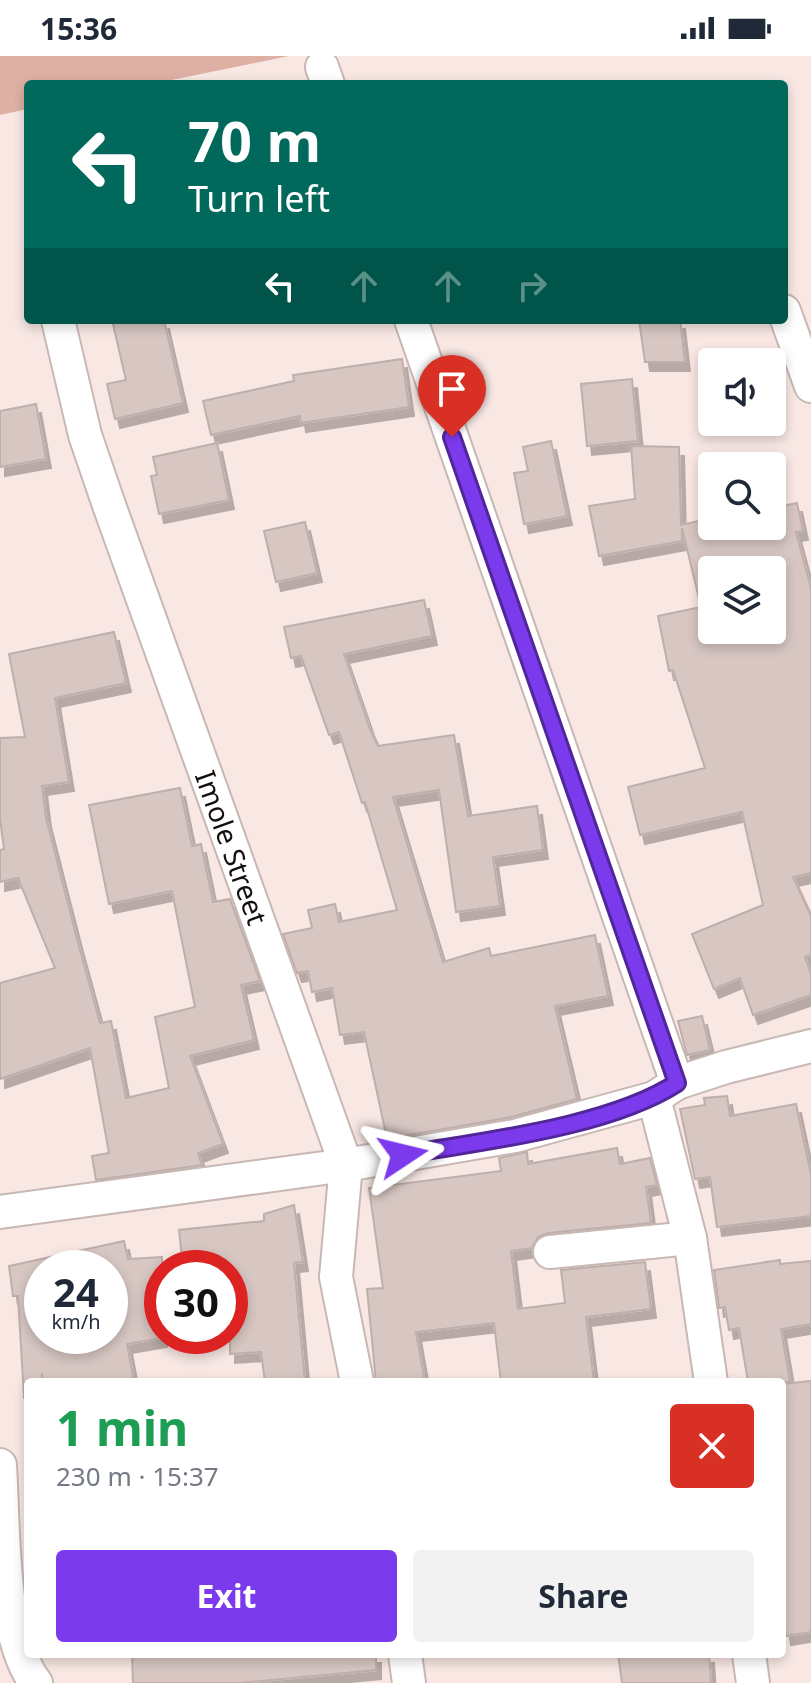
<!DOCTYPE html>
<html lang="en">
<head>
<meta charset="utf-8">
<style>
  :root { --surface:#fff; --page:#f2f2f3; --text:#1f2937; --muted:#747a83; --accent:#7c3aed }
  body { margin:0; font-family:"Noto Sans",sans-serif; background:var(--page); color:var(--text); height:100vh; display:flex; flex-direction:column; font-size:30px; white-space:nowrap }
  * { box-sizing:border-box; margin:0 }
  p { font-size:26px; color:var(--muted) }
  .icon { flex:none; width:44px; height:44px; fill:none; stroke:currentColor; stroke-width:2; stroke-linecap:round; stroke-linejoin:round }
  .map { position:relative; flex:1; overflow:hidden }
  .sheet { position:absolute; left:24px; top:1322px; width:762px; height:280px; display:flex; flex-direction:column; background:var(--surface); border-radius:8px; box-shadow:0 4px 12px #0003 }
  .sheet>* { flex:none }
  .guide { position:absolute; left:24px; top:24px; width:764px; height:244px; border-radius:8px; box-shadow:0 4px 12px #0003; background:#00695c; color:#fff; overflow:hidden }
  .tools { position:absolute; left:698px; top:292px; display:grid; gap:16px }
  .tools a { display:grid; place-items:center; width:88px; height:88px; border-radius:8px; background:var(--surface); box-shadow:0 4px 12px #0003; font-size:40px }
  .speed { position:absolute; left:24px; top:1194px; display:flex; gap:16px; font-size:40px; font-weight:700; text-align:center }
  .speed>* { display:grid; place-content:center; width:104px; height:104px; border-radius:50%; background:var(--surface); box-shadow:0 4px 12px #0003; line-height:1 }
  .speed small { font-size:20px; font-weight:400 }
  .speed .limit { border:12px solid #d22; background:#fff; color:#111 }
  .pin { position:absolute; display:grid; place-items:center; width:68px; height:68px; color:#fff; margin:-82px -34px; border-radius:50% 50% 50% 0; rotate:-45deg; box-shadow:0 0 8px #0007 }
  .pin .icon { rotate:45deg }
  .me { position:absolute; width:88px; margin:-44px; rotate:80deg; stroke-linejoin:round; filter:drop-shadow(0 0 6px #0008) }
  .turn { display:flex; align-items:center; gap:28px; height:168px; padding:0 32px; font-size:36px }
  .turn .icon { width:104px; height:104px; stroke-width:2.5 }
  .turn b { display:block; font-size:56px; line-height:68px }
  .lanes { display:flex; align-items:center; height:76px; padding:0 32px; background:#0003; justify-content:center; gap:40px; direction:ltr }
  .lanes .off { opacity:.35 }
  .round { display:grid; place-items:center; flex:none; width:84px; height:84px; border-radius:8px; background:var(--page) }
  .summary { display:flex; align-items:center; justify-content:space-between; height:136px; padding:0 32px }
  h1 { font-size:48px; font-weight:700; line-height:60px; color:#1e9e55 }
  .button { display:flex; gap:16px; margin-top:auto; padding:16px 32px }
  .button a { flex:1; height:92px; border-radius:8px; background:var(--accent); color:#fff; font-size:32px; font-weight:700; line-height:92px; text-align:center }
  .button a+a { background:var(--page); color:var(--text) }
  .status { display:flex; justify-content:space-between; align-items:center; height:56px; padding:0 40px; background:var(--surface); direction:ltr }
  .status svg { height:22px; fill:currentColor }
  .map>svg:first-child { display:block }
</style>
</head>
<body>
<div class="status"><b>15:36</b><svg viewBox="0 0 49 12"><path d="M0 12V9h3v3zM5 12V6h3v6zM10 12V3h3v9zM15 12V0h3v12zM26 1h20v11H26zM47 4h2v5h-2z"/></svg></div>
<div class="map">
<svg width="811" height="1627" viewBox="0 0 811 1627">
  <defs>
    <filter id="shadow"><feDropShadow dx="5" dy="9" stdDeviation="0" flood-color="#0004"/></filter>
  </defs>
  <rect width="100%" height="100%" fill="#f8e7e3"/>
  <path fill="#deb0a4" d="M 0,0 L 289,0 L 152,28 L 28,28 L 28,53 L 0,59 Z"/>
  <g fill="#d7c6c2" stroke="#bfafab" stroke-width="2" fill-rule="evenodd" filter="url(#shadow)">
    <path d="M 112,264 L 164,264 L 183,347 L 115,363 L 107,328 L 126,324 Z"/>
    <path d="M 639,264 L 680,264 L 685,306 L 645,306 Z"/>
    <path d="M 402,303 L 409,351 L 301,367 L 300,360 L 211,379 L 203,345 L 294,325 L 293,319 Z"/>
    <path d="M 632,323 L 638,385 L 587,390 L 581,328 Z"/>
    <path d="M 36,348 L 46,403 L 0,411 L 0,355 Z"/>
    <path d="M 551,385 L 567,460 L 524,468 L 514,417 L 528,415 L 523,391 Z"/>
    <path d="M 217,387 L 229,444 L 159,458 L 151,420 L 157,419 L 153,401 Z"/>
    <path d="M 631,390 L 679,391 L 681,469 L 712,462 L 712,470 L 772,470 L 772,452 L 797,447 L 803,475 L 796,476 L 811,532 L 811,817 L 793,821 L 811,860 L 811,899 L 805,901 L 811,918 L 811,939 L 753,959 L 740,922 L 714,933 L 692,878 L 763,849 L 742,756 L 640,779 L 628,731 L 705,712 L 673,614 L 669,615 L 658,560 L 701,551 L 682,472 L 682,485 L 599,500 L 589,450 L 635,443 ZM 712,514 L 772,514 L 772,574 L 711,574 Z"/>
    <path d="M 305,466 L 317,517 L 276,526 L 264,475 Z"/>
    <path d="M 424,544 L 432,580 L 344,598 L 370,673 L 378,690 L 454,679 L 468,760 L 537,750 L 543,794 L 493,801 L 500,850 L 456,856 L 439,734 L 393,741 L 443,906 L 489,892 L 491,900 L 595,879 L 608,940 L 555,950 L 577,1043 L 511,1061 L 387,1083 L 364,976 L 340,979 L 332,932 L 312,936 L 308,915 L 297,917 L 283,878 L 312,872 L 308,854 L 335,848 L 339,866 L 397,854 L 365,746 L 362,747 L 339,676 L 329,679 L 301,600 L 291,602 L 284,571 Z"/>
    <path d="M 114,576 L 126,627 L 55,642 L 69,726 L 42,730 L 46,762 L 77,883 L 100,967 L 111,965 L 126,1042 L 169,1032 L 155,961 L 195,951 L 172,835 L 109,848 L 89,749 L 180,732 L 192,790 L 201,788 L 213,846 L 230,843 L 260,925 L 241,929 L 254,984 L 190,1000 L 223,1088 L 198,1097 L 202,1109 L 96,1124 L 92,1100 L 109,1097 L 90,992 L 0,1023 L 0,927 L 55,912 L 18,822 L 0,826 L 0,794 L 4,793 L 0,763 L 0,682 L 25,681 L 9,598 Z"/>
    <path d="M 702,960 L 710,994 L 687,999 L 678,965 Z"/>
    <path d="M 727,1040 L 730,1060 L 796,1048 L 811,1119 L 811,1160 L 717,1171 L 710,1121 L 695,1123 L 680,1053 L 705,1049 L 704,1042 Z"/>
    <path d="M 617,1092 L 620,1108 L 650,1102 L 657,1129 L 646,1131 L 651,1167 L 548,1177 L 538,1181 L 532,1192 L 511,1195 L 518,1253 L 565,1247 L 561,1214 L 645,1206 L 651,1253 L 586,1261 L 594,1326 L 501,1326 L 494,1267 L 416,1276 L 425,1326 L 376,1326 L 367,1233 L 383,1232 L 369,1132 L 501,1115 L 499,1102 L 527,1096 L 528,1108 Z"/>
    <path d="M 294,1149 L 303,1206 L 294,1207 L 305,1326 L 265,1326 L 261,1296 L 230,1298 L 230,1212 L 183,1212 L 179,1174 L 264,1165 L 264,1158 Z"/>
    <path d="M 124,1185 L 128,1203 L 162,1201 L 162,1282 L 127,1288 L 134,1326 L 43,1326 L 42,1317 L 42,1326 L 28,1326 L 28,1342 L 24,1342 L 18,1240 L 13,1240 L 9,1210 ZM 42,1212 L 110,1212 L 110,1280 L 42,1280 Z"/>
    <path d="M 780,1204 L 780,1208 L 811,1205 L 811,1268 L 781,1273 L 790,1326 L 748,1326 L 739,1272 L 729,1274 L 725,1251 L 719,1252 L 714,1214 Z"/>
    <path d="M 811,1325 L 811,1576 L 786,1580 L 782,1553 L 782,1328 Z"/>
    <path d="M 132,1598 L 376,1598 L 376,1614 L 240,1627 L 133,1627 Z"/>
    <path d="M 618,1598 L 709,1598 L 711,1627 L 622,1627 Z"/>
  </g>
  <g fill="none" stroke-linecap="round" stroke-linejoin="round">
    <defs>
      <g id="minor">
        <path d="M 322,11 L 328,28"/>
        <path d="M 784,255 L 811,330"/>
        <path id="s1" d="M 58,264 L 85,379 L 109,449 L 346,1109 L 336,1221 L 357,1326"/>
        <path d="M 411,264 L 677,1027"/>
        <path d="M 654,1042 L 690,1182 L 711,1326"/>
        <path d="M 0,1156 L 346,1109 L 515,1080 L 654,1042 L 677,1027 L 726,1011 L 811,990"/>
        <path d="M 550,1196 L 690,1182"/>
        <path d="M 0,1409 C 4,1468 0,1582 36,1627"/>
        <path d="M 405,1598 L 409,1627"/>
        <path d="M 749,1598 L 753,1627"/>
      </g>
    </defs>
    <use href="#minor" stroke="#c8b8b4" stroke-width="36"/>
    <use href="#minor" stroke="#fff" stroke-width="32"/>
  </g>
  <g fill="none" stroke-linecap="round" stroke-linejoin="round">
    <defs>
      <path id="route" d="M 403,1099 C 483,1085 609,1071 677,1027 L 452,381"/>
    </defs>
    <use href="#route" stroke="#51269a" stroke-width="20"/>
    <use href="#route" stroke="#7c3aed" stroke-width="14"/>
  </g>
  <g text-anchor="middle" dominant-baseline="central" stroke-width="6" stroke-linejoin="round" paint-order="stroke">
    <g font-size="28" fill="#140f0d" stroke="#f8e7e3">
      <text stroke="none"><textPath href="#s1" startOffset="556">Imole Street</textPath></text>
    </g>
  </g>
</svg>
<div class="tools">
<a><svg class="icon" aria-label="sound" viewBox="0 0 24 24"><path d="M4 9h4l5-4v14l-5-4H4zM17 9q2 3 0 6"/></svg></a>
<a><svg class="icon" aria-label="search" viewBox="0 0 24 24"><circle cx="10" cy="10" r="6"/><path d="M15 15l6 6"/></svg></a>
<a><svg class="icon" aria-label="layers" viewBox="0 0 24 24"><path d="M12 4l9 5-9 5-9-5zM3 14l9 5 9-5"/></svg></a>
</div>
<div class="speed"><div>24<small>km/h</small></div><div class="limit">30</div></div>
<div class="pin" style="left:452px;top:381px;background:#d93025"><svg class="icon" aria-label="arrive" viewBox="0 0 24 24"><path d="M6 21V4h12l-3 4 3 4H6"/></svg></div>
<svg class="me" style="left:403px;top:1099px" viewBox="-20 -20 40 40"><path d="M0-17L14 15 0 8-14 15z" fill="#7c3aed" stroke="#fff" stroke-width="4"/></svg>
<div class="guide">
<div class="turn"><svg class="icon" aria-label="left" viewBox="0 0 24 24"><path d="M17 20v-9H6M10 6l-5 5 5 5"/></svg><div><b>70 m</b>Turn left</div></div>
<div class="lanes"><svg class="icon" aria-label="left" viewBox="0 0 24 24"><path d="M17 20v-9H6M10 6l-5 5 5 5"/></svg><svg class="icon off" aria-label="ahead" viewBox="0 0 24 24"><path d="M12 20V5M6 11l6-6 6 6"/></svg><svg class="icon off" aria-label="ahead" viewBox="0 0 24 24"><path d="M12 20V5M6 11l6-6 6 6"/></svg><svg class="icon off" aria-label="right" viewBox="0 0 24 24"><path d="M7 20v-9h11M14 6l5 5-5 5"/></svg></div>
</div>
<section class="sheet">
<div class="summary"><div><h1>1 min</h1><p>230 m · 15:37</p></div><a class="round" style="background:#d93025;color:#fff"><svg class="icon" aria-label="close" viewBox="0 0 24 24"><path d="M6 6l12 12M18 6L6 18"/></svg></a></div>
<div class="button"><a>Exit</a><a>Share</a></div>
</section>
</div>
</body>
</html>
